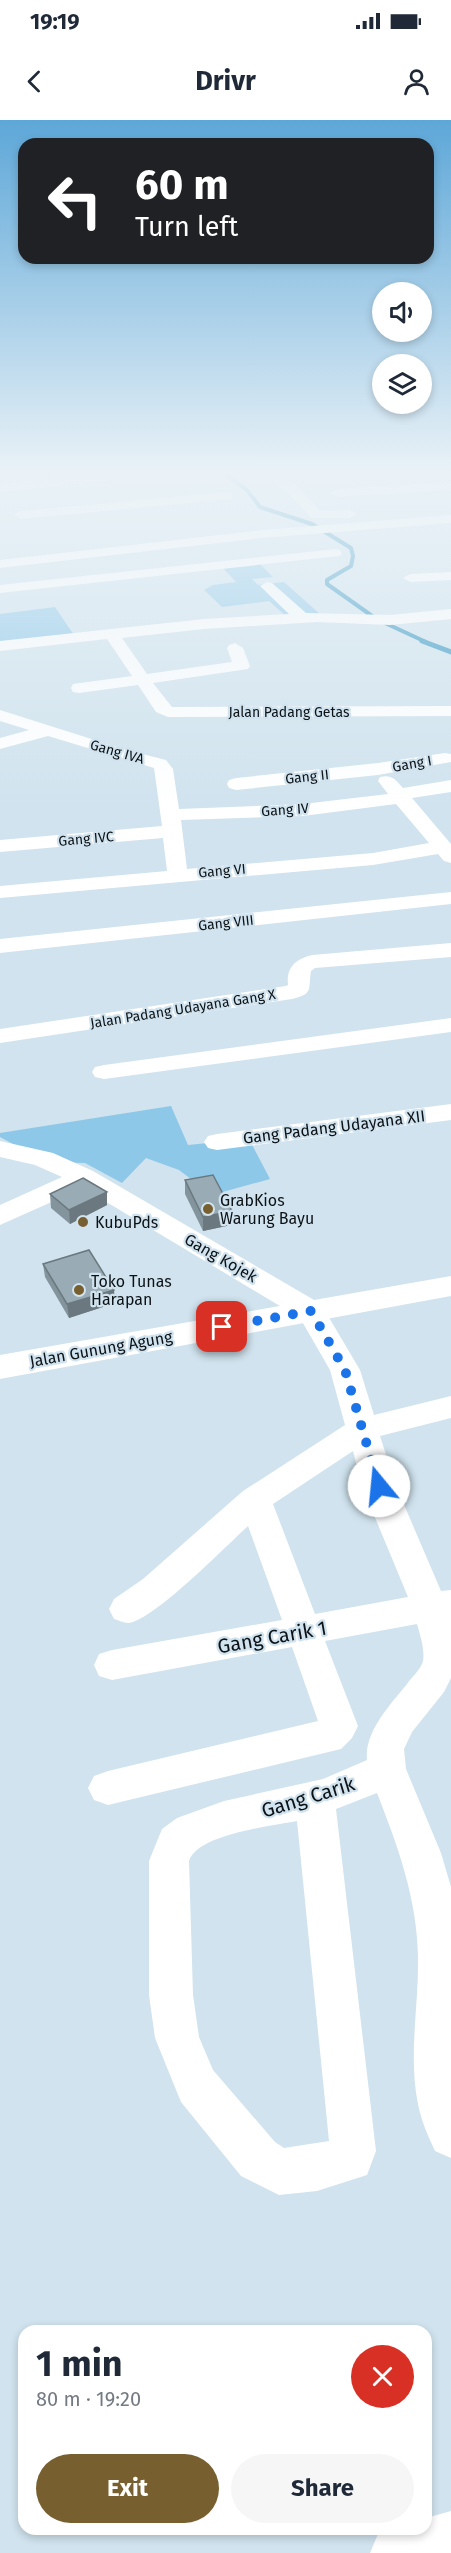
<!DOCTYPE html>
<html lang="en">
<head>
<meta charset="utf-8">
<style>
  :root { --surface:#fff; --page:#f6f6f7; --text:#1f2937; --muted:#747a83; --accent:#775f2f }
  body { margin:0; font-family:"Fira Sans",sans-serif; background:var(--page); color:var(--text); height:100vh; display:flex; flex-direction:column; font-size:22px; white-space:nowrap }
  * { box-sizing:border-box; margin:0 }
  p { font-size:20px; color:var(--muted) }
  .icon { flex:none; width:33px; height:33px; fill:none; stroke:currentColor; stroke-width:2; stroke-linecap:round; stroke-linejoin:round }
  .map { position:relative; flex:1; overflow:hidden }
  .drawer { position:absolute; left:18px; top:2205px; width:414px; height:210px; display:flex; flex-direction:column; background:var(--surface); border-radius:18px; box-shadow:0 3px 9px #0003 }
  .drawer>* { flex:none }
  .top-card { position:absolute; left:18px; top:18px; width:416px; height:126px; border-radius:18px; box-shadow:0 3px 9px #0003; background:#202124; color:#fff; overflow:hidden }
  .tools { position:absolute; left:372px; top:162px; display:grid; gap:12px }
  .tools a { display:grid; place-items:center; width:60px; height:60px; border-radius:50%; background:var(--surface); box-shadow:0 3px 9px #0003; font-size:30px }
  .pin { position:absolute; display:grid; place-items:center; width:51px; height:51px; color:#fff; margin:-26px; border-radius:12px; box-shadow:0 3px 9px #0006 }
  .me { position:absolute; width:66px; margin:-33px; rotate:343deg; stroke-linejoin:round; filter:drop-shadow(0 0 4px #0008) }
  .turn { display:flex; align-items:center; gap:21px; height:126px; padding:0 18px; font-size:27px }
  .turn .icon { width:78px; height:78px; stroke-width:2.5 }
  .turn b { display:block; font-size:42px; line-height:51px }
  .round { display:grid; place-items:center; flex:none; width:63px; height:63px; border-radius:32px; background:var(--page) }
  .headline { display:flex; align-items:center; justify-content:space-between; height:102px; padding:0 18px }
  h1 { font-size:36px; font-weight:700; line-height:45px }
  .cta { display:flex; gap:12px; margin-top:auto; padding:12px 18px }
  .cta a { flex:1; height:69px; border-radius:36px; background:var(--accent); color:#fff; font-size:24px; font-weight:700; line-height:69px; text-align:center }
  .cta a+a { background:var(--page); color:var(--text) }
  .status { display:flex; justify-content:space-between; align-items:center; height:42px; padding:0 30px; background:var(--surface); direction:ltr }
  .status svg { height:16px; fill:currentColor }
  header { display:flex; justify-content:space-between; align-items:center; height:78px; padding:0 18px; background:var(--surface); font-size:27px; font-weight:700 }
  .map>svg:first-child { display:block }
</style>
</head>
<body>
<div class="status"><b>19:19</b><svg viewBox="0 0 49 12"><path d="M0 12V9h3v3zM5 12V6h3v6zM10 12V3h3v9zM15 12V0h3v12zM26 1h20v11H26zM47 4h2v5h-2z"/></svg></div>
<header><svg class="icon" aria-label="back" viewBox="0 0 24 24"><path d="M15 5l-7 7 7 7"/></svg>Drivr<svg class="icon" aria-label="person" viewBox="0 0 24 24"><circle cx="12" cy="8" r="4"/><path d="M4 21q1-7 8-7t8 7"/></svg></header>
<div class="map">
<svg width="451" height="2433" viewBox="0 0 451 2433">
  <rect width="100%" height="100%" fill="#d0e3ee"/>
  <g fill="#8dc8e9">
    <path d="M 258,442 L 273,457 L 252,459 L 258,465 L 284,462 L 321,495 L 288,498 L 269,481 L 222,487 L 204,470 L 213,465 L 236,462 L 222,447 Z"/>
    <path d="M 55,487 L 76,518 L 0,527 L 0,494 Z"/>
    <path d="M 171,986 L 188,1025 L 249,1019 L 270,1059 L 212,1075 L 179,1050 L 146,1038 L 122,1063 L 85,1043 L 46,1042 L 0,1017 L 0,1013 Z"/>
  </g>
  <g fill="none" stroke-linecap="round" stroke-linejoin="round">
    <g stroke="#2d93c1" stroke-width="4">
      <path d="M 219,350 L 247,370 L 260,387 L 312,404 L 351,428 L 353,436 L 351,446 L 327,460 L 327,464 L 375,498"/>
      <path d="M 385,503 L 426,522"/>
    </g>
    <path stroke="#2d93c1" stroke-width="5" d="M 422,521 L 451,532"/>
    <g fill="#fff" fill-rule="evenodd">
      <path d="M 131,350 L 175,350 L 169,354 L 0,372 L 0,364 Z"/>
      <path d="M 261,350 L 275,350 L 299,368 L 320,391 L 350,390 L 357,394 L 350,398 L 311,398 L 289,374 Z"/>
      <path d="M 451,362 L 451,370 L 337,377 L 331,373 L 337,369 Z"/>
      <path d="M 227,372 L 232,373 L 233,376 L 232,379 L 21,399 L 14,395 L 21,391 Z"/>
      <path d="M 451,395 L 451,403 L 262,418 L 0,448 L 0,440 L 262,410 Z"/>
      <path d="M 335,429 L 340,430 L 342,433 L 340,436 L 0,473 L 0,465 Z"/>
      <path d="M 451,452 L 451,460 L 410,462 L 403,458 L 410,454 Z"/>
      <path d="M 267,462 L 272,463 L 306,493 L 390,495 L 451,489 L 451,499 L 390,505 L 317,502 L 204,509 L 122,518 L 147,554 L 232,542 L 227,528 L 229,525 L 235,523 L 243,528 L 250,546 L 248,549 L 153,563 L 172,587 L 451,586 L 451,596 L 168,597 L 156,592 L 138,565 L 79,573 L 73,572 L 71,568 L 73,564 L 132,556 L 107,519 L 0,531 L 0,521 L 204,499 L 289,494 L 260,466 Z"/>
      <path d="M 0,590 L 123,629 L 166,640 L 173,649 L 179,689 L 303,684 L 388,674 L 378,661 L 380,657 C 392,654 396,660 403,668 L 451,660 L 451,672 L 412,678 L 451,724 L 451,743 L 444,741 L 438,734 L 373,745 L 0,778 L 0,766 L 167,751 L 163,718 L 0,732 L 0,720 L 162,706 L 154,648 L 48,616 L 0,629 L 0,618 L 29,610 L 0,601 ZM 396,684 L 429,723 L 373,733 L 187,749 L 181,700 L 303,696 Z"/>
      <path d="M 445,633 L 451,634 L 451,642 L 378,655 L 236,670 L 229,668 L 227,664 L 229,660 L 236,658 L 378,643 Z"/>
      <path d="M 451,772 L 451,784 L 0,833 L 0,819 Z"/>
      <path d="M 451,823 L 451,837 L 315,848 L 311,851 C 308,869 314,874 292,879 L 0,923 L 0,909 L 286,866 L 288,865 C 286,847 296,839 312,835 Z"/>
      <path d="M 451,898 L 451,912 L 104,959 L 95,957 L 92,952 L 95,947 L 104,945 Z"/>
      <path d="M 451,984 L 451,1000 L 217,1030 L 208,1028 L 204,1022 L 208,1016 L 217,1014 Z"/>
      <path d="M 0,1021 L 53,1033 L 93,1051 L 321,1184 L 360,1250 L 374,1295 L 451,1276 L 451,1298 L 380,1316 L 396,1366 L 441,1471 L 451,1470 L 451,1558 L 444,1572 L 412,1612 L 404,1629 L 406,1649 L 441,1733 L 451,1767 L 451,2038 L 435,2031 C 428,2016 421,2000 418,1984 C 408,1935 419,1885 418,1837 C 417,1778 398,1727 377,1673 L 336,1689 L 376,2031 L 367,2055 L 317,2071 L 279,2075 L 241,2056 L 181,1982 L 155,1918 L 149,1875 L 149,1741 L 162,1709 L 177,1698 L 224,1681 L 323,1659 L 367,1640 C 364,1612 390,1585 407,1564 C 412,1557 421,1549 423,1541 C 425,1529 420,1515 417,1504 L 325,1521 L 358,1606 L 352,1618 L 341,1629 L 108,1685 L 94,1680 L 88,1668 L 94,1656 L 108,1651 L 318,1601 L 292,1527 L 112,1560 L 99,1556 L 94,1545 L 99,1534 L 112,1530 L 282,1500 L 248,1406 C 227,1425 152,1502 128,1503 C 124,1503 118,1500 114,1499 L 109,1489 L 114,1479 L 143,1459 L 243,1371 L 345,1305 L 330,1250 L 300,1198 L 83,1068 L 0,1105 L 0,1085 L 62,1057 L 35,1045 L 0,1037 ZM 353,1331 L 362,1366 L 408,1477 L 315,1494 L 273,1384 ZM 297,1701 L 329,2021 L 284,2028 L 275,2022 L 213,1950 L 199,1917 L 193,1875 L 189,1741 C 198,1714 272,1706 297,1701 Z"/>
      <path d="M 451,2391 L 451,2433 L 370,2433 L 378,2414 L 389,2409 L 426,2409 L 426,2398 Z"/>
    </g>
    <path fill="#fff" fill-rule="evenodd" d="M 451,1156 L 451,1176 L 0,1259 L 0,1235 Z"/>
  </g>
  <g fill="#84949d">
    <path d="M 185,1060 L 232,1091 L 231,1105 L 203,1111 L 185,1074 Z"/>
    <path d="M 107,1072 L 107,1085 L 70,1104 L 51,1088 L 50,1074 Z"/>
    <path d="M 43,1144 L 115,1183 L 69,1198 L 45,1157 Z"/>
  </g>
  <g fill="#6b787f">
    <path d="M 107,1072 L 107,1085 L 70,1104 L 69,1090 Z"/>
    <path d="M 232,1091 L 231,1105 L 203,1111 L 203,1097 Z"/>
    <path d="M 114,1170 L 115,1183 L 69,1198 L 67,1184 Z"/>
  </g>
  <g fill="#99acb6" stroke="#6b787f" stroke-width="1.5">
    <path d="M 213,1055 L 232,1091 L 203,1097 L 185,1060 Z"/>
    <path d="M 83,1058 L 107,1072 L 69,1090 L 50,1074 Z"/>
    <path d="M 89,1130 L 114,1170 L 67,1184 L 43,1144 Z"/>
  </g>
  <linearGradient id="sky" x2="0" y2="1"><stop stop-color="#5da7d8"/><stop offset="0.51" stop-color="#eaf2f7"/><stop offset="1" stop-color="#eaf2f7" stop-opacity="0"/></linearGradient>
  <rect width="451" height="691" fill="url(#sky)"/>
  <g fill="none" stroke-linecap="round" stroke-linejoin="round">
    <path stroke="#1a73e8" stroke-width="10" stroke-dasharray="0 18" d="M 222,1207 L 311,1191 L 345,1250 L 379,1366"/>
  </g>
  <g fill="#775f2f" stroke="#d0e3ee" stroke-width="2">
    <circle cx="208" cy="1089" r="6"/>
    <circle cx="83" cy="1102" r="6"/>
    <circle cx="79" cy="1170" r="6"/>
  </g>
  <g text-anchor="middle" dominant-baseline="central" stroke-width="4.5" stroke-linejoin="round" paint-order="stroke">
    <g font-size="14" fill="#0c1216" stroke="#d0e3ee">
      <text x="289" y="592">Jalan Padang Getas</text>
      <text transform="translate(117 632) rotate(16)">Gang IVA</text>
      <text transform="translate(412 644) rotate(-10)">Gang I</text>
      <text transform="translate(307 657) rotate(-6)">Gang II</text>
      <text transform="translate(285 690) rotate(-4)">Gang IV</text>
      <text transform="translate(86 719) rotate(-5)">Gang IVC</text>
      <text transform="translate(222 751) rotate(-5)">Gang VI</text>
      <text transform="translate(226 803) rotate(-6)">Gang VIII</text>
      <text transform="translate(183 889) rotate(-9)">Jalan Padang Udayana Gang X</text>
    </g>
    <g font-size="16" fill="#0c1216" stroke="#d0e3ee">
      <text transform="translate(334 1007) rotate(-7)">Gang Padang Udayana XII</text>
      <text transform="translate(221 1138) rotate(30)">Gang Kojek</text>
      <text transform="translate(101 1229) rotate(-10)">Jalan Gunung Agung</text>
    </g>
    <g font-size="16" fill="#0c1216" stroke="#d0e3ee" text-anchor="start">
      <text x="220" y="1080">GrabKios<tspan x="220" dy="18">Warung Bayu</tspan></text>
      <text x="95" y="1102">KubuPds</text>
      <text x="91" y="1161">Toko Tunas<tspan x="91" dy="18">Harapan</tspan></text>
    </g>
    <g font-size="20" fill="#0c1216" stroke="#d0e3ee">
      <text transform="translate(272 1517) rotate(-10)">Gang Carik 1</text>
      <text transform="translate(308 1677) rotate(-17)">Gang Carik</text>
    </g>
  </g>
</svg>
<div class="tools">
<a><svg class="icon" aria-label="sound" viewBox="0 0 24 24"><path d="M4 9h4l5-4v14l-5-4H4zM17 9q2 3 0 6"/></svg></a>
<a><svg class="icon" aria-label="layers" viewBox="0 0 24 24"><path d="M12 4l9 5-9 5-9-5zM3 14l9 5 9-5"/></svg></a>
</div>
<div class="pin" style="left:222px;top:1207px;background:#d93025"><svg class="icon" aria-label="arrive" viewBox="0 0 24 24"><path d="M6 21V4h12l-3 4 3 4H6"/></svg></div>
<svg class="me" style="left:379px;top:1366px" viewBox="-20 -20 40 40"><circle r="19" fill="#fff"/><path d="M0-13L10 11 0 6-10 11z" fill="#1a73e8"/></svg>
<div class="top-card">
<div class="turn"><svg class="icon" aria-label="left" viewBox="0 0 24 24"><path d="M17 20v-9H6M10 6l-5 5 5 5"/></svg><div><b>60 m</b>Turn left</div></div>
</div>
<section class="drawer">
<div class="headline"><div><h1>1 min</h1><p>80 m · 19:20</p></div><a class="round" style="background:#d93025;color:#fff"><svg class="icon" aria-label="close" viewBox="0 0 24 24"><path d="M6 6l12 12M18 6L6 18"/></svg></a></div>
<div class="cta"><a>Exit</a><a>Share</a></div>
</section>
</div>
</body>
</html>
